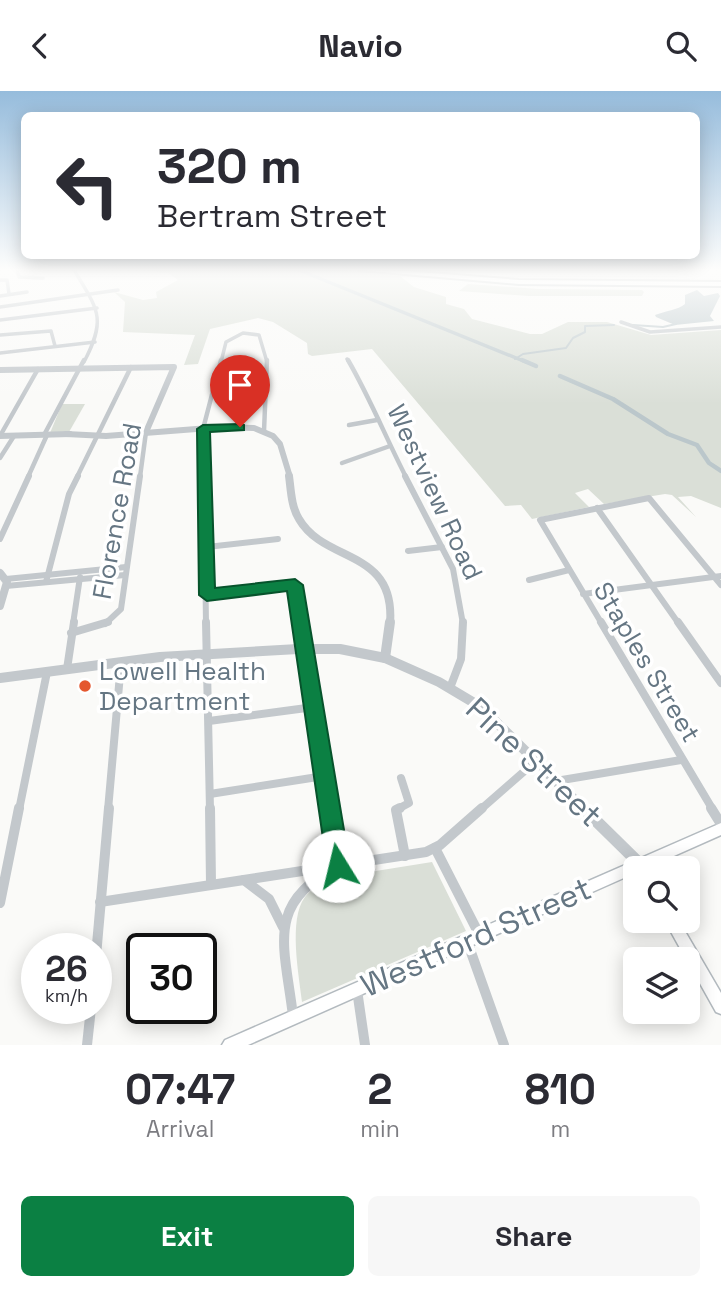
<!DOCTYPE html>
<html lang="en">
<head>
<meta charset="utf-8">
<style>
  :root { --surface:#fff; --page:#f7f7f7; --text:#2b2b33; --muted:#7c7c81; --accent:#0b8043 }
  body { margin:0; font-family:"Space Grotesk",sans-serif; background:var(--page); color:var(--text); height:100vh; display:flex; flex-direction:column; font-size:26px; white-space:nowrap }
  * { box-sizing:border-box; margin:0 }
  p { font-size:23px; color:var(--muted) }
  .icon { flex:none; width:38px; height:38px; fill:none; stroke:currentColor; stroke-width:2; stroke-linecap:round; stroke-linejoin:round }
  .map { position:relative; height:954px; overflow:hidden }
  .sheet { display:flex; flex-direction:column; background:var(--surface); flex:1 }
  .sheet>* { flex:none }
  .guide { position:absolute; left:21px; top:21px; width:679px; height:147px; border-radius:10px; box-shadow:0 4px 18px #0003; background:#fff; color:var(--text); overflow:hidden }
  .buttons { position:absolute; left:623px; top:765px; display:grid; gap:14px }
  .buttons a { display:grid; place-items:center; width:77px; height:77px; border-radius:10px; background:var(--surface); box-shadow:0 4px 18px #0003; font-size:35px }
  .speed { position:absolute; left:21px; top:842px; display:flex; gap:14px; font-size:35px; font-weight:700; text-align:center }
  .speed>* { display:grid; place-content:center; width:91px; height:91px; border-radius:50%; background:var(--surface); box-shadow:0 4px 18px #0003; line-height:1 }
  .speed small { font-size:18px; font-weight:400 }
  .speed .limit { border:4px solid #111; border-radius:10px; background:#fff; color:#111 }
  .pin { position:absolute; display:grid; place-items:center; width:60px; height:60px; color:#fff; margin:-72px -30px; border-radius:50% 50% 50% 0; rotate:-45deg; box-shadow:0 0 7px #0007 }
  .pin .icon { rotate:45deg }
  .me { position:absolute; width:77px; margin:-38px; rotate:351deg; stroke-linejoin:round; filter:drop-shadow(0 0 5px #0008) }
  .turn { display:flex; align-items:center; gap:24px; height:147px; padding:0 21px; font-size:32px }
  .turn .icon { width:91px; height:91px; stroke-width:2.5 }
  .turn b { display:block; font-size:49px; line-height:60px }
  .eta { display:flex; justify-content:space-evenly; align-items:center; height:119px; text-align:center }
  .eta b { font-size:42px; font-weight:600; line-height:49px }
  .action { display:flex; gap:14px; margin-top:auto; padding:14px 21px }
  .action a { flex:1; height:80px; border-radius:10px; background:var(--accent); color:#fff; font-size:28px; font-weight:600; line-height:80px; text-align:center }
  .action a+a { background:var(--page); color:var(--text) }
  header { display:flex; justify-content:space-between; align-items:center; height:91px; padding:0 21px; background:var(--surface); font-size:32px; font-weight:600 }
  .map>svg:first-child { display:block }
</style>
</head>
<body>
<header><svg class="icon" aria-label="back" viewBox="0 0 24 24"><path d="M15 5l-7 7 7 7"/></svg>Navio<svg class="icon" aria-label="search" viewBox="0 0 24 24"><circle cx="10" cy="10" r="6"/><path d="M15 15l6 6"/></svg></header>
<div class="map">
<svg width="721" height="954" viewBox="0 0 721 954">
  <rect width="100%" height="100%" fill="#fafaf8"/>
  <g fill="#dadfd7">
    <path d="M 143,179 L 344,179 L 400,185 L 414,196 L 446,206 L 446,213 L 464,218 L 472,228 L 530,243 L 542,243 L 568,231 L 607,231 L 651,244 L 721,239 L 721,417 L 691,405 L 678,406 L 696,426 L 672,404 L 665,403 L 604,413 L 588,398 L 575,402 L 589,416 L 532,428 L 521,414 L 505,415 L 372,258 L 312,265 L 308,263 L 307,252 L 273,231 L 258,227 L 210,238 L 198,273 L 184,274 L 195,244 L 123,241 L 125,211 L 114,201 L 143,209 L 157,207 L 156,201 L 178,189 L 168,182 Z"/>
    <path d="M 468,193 L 539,198 L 642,199 L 644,201 L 642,205 L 529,205 L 459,200 Z"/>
    <path d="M 62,313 L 85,313 L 69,341 L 50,342 Z"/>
    <path d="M 432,771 L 466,840 L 302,911 C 299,884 288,828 305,806 C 312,797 321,792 332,787 Z"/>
  </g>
  <path fill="#bbc7cb" d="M 697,199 L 704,205 L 718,202 L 720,205 L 710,225 L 714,230 L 675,234 L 656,226 L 655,224 C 665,220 678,219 685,213 L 685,204 Z"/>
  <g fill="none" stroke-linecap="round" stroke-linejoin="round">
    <g stroke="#bbc7cb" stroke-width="2">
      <path d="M 633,234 L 663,236 L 676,233"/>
      <path d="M 515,268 L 523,263 L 566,257 L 573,247 L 585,241 L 585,235 L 614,234"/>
    </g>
    <path stroke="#bbc7cb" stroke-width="3.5" d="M 299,179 L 526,271"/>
    <g stroke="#bbc7cb" stroke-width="4.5">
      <path d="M 522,269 L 536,275"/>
      <path d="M 560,285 L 613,308 L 668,343 L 697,354 L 709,372 L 721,380"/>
    </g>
    <defs>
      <g id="secondary">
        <path d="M 721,732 L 721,744 L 647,777 L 635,777 L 635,782 L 248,954 L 222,954 L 225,949 Z"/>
        <path d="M 665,830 L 679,830 L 721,902 L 721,923 L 716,921 L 688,871 L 688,868 L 686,868 Z"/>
      </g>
      <path id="motorway" d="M 359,179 L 392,179 L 519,189 L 721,191 L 721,195 L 519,193 Z"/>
    </defs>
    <use href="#secondary" stroke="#b3babf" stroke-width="3"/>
    <use href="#motorway" stroke="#b4b9bd" stroke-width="4"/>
    <g stroke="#c3c8cc" stroke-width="3.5">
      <path d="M 17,179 L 19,186 L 43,187"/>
      <path d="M 74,179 C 98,219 107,227 84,271"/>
      <path d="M 0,189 L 7,189 L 9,203"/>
      <path d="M 0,205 L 27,201"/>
      <path d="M 0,216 L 118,199"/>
      <path d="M 0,229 L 97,217"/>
      <path d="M 621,231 L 650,241 L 721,236"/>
      <path d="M 0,244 L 51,240 L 55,255"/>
      <path d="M 0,262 L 95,251"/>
      <path d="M 347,268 L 349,271"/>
      <path d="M 221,271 L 226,251 L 243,242 L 259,244 L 267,271"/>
    </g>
    <g stroke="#c3c8cc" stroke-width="4.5">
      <path d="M 348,269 C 370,307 386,347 406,386"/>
      <path d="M 349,334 L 377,329"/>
      <path d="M 264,340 L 267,269"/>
      <path d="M 44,344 L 84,269"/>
      <path d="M 0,345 L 38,278"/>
      <path d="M 0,367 L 14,345"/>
      <path d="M 342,372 L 390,355"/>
      <path d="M 28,386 L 47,344"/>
      <path d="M 77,386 L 131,276"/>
      <path d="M 140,386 L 146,341"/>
      <path d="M 204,386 L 203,338 L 221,269"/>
    </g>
    <g stroke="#c3c8cc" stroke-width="6">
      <path d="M 204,385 L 206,533"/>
      <path d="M 405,385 L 453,478 L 463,533"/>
      <path d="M 597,417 L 679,533"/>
      <path d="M 0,448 L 29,385"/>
      <path d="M 207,456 L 278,448"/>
      <path d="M 408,460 L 442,456"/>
      <path d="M 6,488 L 126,476"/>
      <path d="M 529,489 L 569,479"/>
      <path d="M 46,491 L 69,403 L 78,385"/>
      <path d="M 6,495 L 125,484"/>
      <path d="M 583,503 L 721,485"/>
      <path d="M 207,504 L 295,494 L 301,533"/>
      <path d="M 73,533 L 80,486"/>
      <path d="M 105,533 L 121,518 L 140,385"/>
      <path d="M 602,533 L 540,429 L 649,407 L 721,494"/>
    </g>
    <g stroke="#c3c8cc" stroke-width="8">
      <path d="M 206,531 L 210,719"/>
      <path d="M 301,531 L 329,719"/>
      <path d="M 601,531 L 713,719"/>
      <path d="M 678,531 L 721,592"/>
      <path d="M 71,542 L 108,531"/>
      <path d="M 67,578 L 74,531"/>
      <path d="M 450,597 L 461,568 L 463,531"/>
      <path d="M 209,630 L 314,616"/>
      <path d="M 556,690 L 681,669"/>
      <path d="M 210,703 L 324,685"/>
      <path d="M 19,719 L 47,581"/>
      <path d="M 108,719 L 121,572"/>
      <path d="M 396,719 L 409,712 L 401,687"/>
      <path d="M 480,719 L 536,670"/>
    </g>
    <g stroke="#c3c8cc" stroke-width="10">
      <path d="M 210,717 L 211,793"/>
      <path d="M 400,717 L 396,719 L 405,765"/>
      <path d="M 711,717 L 721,733"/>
      <path d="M 435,757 L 480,845"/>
      <path d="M 244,789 L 269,808 L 283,836"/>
      <path d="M 100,811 L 426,761 L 440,754 L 482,717"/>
      <path d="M 0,812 L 19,717"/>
      <path d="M 467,850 L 504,954"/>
      <path d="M 96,865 L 109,717"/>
      <path d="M 357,899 L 365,954"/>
      <path d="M 293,925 C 285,856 264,812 338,775 L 329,717"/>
      <path d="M 87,954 L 91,917"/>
    </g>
    <g stroke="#c3c8cc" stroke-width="6">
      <path d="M 0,279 L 174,276 L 146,341"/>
      <path d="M 66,343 L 106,345 L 222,336 L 254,337 L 273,345 L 280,353 L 290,386"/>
      <path d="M 0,345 L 70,343"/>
    </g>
    <g stroke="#c3c8cc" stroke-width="8">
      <path d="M 289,385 C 291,399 291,415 299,428 C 325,473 396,457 390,533"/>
      <path d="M 0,482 L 7,491 L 0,515"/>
    </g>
    <g stroke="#c3c8cc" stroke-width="10">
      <path d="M 385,567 L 390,531"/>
      <path d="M 0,587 L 160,566 L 298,558 L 340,558 L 385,567 L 439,591 L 481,616 L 585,719"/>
    </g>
    <path stroke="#c3c8cc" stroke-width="12" d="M 583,717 L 641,774"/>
    <use href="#secondary" fill="#fff" fill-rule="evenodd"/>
    <use href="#motorway" fill="#fff" fill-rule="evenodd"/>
  </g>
  <linearGradient id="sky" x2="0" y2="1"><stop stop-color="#96bcdc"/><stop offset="0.57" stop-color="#fdfdfc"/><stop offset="1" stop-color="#fdfdfc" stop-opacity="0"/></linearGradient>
  <rect width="721" height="313" fill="url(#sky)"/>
  <path fill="#0b8043" stroke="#07532c" stroke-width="2" d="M 240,333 L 244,334 L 244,339 L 210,341 L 215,497 L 295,488 L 303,494 L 350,775 L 347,783 L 338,786 L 330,783 L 327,775 L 287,500 L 207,510 L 199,504 L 197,338 L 203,334 Z"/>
  <circle fill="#e4572e" stroke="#fff" stroke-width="2.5" cx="85" cy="595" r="7"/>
  <g text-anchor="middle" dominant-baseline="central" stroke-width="7" stroke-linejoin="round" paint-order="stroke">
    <g font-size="26" fill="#657683" stroke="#fff">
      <text transform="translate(435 401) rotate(65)">Westview Road</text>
      <text transform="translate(117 420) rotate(-80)">Florence Road</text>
      <text transform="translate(647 571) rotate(59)">Staples Street</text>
    </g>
    <g font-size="26" fill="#657683" stroke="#fff" text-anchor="start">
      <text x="99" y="580">Lowell Health<tspan x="99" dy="30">Department</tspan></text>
    </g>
    <g font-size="32" fill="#657683" stroke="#fff">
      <text transform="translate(534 671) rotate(43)">Pine Street</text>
      <text transform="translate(476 846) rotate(-24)">Westford Street</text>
    </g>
  </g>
</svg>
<div class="buttons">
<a><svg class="icon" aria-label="search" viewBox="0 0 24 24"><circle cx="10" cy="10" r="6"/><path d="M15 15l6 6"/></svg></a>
<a><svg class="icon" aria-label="layers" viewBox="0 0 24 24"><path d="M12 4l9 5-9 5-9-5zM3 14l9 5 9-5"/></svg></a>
</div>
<div class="speed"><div>26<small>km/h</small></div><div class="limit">30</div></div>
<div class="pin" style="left:240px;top:336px;background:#d93025"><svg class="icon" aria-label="arrive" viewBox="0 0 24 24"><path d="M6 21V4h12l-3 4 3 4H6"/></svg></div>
<svg class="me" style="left:338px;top:775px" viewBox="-20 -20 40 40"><circle r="19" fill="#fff"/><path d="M0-13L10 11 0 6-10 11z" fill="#0b8043"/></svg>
<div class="guide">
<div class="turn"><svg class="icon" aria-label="left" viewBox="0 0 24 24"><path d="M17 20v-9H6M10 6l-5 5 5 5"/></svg><div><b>320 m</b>Bertram Street</div></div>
</div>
</div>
<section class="sheet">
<div class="eta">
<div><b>07:47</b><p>Arrival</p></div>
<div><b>2</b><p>min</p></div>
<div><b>810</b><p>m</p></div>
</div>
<div class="action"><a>Exit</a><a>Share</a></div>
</section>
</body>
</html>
